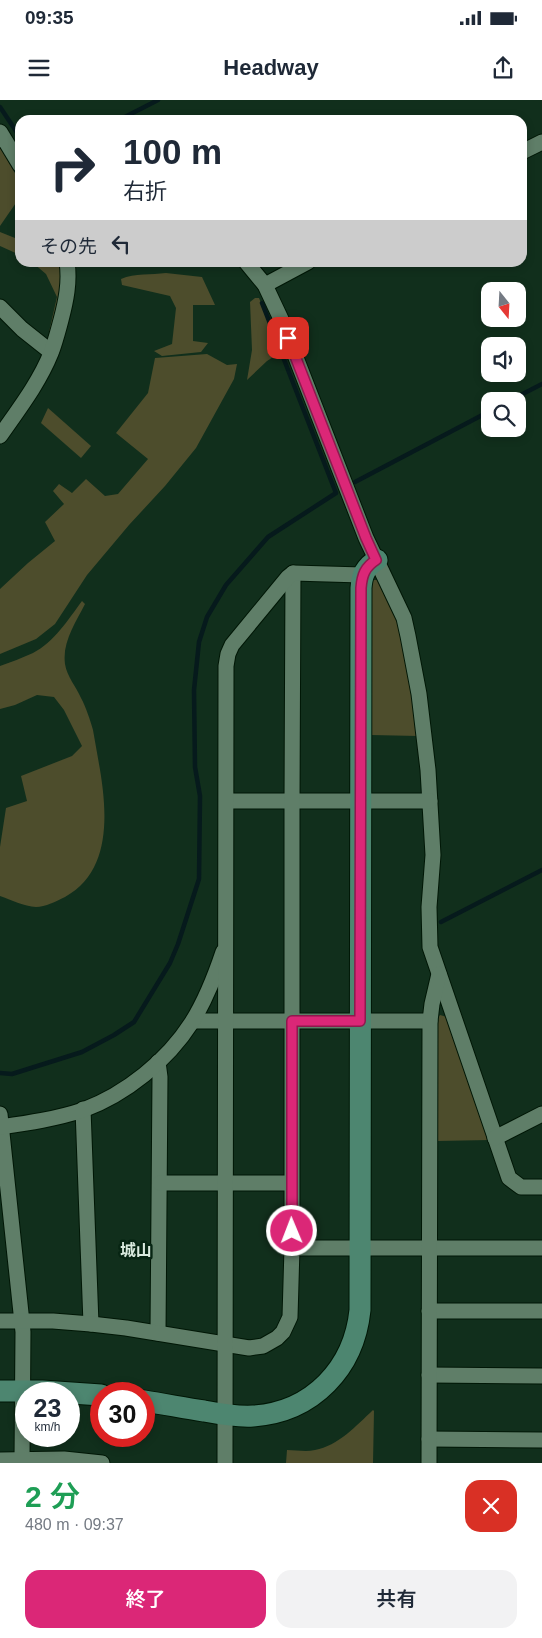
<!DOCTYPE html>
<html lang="ja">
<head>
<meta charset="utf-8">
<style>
  :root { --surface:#fff; --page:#f2f2f3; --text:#1f2937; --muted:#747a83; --accent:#db2777 }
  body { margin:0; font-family:Helvetica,"Noto Sans JP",sans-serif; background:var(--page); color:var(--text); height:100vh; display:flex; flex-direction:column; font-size:19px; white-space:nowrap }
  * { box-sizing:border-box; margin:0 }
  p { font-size:16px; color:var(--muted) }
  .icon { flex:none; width:28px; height:28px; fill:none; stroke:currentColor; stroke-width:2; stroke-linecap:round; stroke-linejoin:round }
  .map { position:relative; height:1363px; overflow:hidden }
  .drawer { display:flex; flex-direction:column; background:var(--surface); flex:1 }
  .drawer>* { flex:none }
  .banner { position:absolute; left:15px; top:15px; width:512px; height:152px; border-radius:15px; box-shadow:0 2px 8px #0003; background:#fff; color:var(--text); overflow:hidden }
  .needle { width:32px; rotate:162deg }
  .buttons { position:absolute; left:481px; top:182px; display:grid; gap:10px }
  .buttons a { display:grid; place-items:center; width:45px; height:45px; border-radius:10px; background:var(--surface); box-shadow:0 2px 8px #0003; font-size:25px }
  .speed { position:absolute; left:15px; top:1282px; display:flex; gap:10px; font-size:25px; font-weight:700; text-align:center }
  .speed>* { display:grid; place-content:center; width:65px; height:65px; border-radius:50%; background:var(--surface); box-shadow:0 2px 8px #0003; line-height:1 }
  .speed small { font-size:12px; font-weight:400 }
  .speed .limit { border:8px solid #d22; background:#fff; color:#111 }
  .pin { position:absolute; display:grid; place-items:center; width:42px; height:42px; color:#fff; margin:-21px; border-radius:10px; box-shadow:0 2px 8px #0006 }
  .me { position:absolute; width:55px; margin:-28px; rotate:359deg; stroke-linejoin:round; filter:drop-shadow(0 0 4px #0008) }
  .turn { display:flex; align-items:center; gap:18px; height:105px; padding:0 25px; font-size:22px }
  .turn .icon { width:65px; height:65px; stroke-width:2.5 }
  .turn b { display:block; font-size:35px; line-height:42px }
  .then { display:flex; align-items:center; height:48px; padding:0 25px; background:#0003; gap:10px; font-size:19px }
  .round { display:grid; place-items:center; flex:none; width:52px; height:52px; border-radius:15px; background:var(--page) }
  .overview { display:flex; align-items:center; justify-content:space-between; height:85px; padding:0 25px }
  h1 { font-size:30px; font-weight:600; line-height:38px; color:#1e9e55 }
  .primary-button { display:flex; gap:10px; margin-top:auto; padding:10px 25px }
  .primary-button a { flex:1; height:58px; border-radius:15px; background:var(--accent); color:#fff; font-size:20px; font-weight:600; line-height:58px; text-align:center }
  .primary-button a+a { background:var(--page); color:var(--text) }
  .status { display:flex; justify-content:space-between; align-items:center; height:35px; padding:0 25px; background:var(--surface); direction:ltr }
  .status svg { height:14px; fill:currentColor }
  header { display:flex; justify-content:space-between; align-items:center; height:65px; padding:0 25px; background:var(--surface); font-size:22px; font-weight:600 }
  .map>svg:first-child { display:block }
</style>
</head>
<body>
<div class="status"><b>09:35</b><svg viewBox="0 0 49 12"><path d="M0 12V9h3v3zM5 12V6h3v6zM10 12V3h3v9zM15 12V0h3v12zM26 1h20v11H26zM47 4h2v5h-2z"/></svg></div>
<header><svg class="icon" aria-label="menu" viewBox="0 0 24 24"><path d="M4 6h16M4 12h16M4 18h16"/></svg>Headway<svg class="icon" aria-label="share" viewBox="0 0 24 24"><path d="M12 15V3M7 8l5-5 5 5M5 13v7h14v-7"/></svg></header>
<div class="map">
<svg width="542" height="1363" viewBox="0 0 542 1363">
  <rect width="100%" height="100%" fill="#112f1c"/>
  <g fill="#4d4d2c">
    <path d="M 0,47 L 20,82 L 20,97 L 0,126 Z"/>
    <path d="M 0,132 L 20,140 L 20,155 L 0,146 Z"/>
    <path d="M 33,163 L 59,163 L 61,164 L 61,188 L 51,234 L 49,232 L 57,197 L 46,174 Z"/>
    <path d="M 166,173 L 202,177 L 215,205 L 193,205 L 193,241 L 208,243 L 201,252 L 162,256 L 154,251 L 172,244 L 176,208 L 170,196 L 122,185 L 121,179 C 135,173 151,175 166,173 Z"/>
    <path d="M 255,198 L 259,198 L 281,252 L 267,261 L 247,280 L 252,250 L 250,202 Z"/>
    <path d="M 207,254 L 227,265 L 237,264 L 234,279 L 196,348 L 165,386 L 129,425 L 87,475 L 55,524 L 36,539 L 0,554 L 0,489 L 28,463 L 55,441 L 45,422 L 64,404 L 53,391 L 59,384 L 72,393 L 86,379 L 105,396 L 118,394 L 148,359 L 116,333 L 148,293 L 155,258 Z"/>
    <path d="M 48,308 L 91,346 L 81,358 L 41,323 Z"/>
    <path d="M 373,480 L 378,480 L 397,520 L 410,578 L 418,636 L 371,635 L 371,482 Z"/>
    <path d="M 82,501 L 85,504 C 76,522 62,542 65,564 C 67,577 76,586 81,598 C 86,607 90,620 93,630 C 95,641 97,653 99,664 C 107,709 113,771 65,797 C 57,801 45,807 36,807 C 24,806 11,800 0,796 L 0,747 L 6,708 L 27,701 L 21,676 L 72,656 L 82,646 L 64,610 L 54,597 L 37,595 L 15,605 L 0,609 L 0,566 C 11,562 22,558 33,553 C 54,542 68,520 82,501 Z"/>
    <path d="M 440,915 L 447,917 L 490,1040 L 436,1041 L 437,919 Z"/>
    <path d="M 373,1310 L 374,1311 L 373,1363 L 286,1363 L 287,1350 C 296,1350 306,1352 315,1350 C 338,1346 357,1325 373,1310 Z"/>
  </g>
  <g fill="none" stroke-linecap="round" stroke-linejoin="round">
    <g stroke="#061a1c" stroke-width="4.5">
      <path d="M 0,7 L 20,37"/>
      <path d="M 119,20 L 158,0"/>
      <path d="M 509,301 L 542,284"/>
      <path d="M 355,382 L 490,311"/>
      <path d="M 441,822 L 542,770"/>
      <path d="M 0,973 L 12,974 L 82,952 L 114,935 L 134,922 L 170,863 L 178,844 L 199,779 L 200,696 L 195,667 L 194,590 L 199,542 L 207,517 L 226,485 L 268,437 L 336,393 L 262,203"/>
    </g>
    <defs>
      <g id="street">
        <path d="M 0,32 L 20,65"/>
        <path d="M 522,52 L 542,42"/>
        <path d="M 246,162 L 265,185 L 281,219 L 366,438 L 404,518 L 408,536 L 419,594 L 428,670 L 433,755 L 429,807 L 430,847 L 509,1078 L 521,1087 L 542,1087"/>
        <path d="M 265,185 L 308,162"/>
        <path d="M 0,207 L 22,229 L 51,252"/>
        <path d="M 0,336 C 18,310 39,283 51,253 C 55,243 58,231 61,220 C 66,201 70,182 67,162"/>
        <path d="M 227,701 L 430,701"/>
        <path d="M 193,921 L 430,921"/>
        <path d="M 158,962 L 160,977 L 158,1233"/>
        <path d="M 83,1009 L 91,1224"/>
        <path d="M 0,1014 L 23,1232 L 22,1359"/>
        <path d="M 0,1027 C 28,1023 56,1019 83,1010 C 126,994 167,961 192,922 C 205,901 215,876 223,852"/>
        <path d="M 495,1038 L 542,1014"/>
        <path d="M 160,1083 L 291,1083"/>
        <path d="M 292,1148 L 542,1148"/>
        <path d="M 429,1211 L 542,1211"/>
        <path d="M 0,1221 L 53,1221 L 91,1224 L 126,1228 L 249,1248 L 263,1246 L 277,1238 L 283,1232 L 290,1217 L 292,1148 L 292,702 L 293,473"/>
        <path d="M 429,1275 L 542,1276"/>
        <path d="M 429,1339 L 542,1340"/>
        <path d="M 0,1360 L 64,1359 L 102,1363"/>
        <path d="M 225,1363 L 226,566 L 228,554 L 232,545 L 288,477 L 293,473 L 362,475"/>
        <path d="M 429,1363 L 430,921 L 432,904 L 439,874"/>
      </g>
      <g id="secondary">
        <path d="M 0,1291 L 42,1291 L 101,1295"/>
        <path d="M 144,1301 C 164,1304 184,1308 204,1311 C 220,1314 237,1317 253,1316 C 313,1312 354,1268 360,1210 L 361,488 C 362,475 365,467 377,460"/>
      </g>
    </defs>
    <use href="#street" stroke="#001706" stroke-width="17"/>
    <use href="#secondary" stroke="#001706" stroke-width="23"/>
    <use href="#street" stroke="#5f7e68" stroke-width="15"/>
    <use href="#secondary" stroke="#4d8670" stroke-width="21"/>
  </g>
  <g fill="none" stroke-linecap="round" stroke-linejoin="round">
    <defs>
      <path id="route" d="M 288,238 L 366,438 L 376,460 C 365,467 362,475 361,488 L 360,921 L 292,921 L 292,1131"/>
    </defs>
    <use href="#route" stroke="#8e194d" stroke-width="12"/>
    <use href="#route" stroke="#db2777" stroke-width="9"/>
  </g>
  <g text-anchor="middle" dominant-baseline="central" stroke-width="5" stroke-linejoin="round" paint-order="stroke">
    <g font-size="16" font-weight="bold" fill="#d9eade" stroke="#072513">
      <text x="136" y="1150">城山</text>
    </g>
  </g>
</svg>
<div class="buttons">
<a><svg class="needle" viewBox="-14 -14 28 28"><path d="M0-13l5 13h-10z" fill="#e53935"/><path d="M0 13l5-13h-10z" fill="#747a83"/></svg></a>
<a><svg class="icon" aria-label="sound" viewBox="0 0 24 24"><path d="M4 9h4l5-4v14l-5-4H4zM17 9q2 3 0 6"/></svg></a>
<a><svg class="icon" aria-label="search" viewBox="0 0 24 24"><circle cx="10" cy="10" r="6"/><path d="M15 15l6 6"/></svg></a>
</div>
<div class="speed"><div>23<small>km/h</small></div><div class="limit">30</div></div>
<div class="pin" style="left:288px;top:238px;background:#d93025"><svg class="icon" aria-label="arrive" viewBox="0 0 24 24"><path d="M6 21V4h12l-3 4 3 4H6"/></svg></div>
<svg class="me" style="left:292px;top:1131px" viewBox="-20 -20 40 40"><circle r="17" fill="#db2777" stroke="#fff" stroke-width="3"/><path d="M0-11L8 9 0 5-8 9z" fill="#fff"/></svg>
<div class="banner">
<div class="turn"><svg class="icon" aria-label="right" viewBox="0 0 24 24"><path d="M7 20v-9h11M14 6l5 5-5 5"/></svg><div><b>100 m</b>右折</div></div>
<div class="then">その先<svg class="icon" aria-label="left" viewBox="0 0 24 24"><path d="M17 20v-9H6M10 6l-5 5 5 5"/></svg></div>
</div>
</div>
<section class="drawer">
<div class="overview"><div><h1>2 分</h1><p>480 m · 09:37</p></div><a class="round" style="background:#d93025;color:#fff"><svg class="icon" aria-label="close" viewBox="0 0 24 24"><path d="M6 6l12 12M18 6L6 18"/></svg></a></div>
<div class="primary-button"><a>終了</a><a>共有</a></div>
</section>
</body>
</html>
